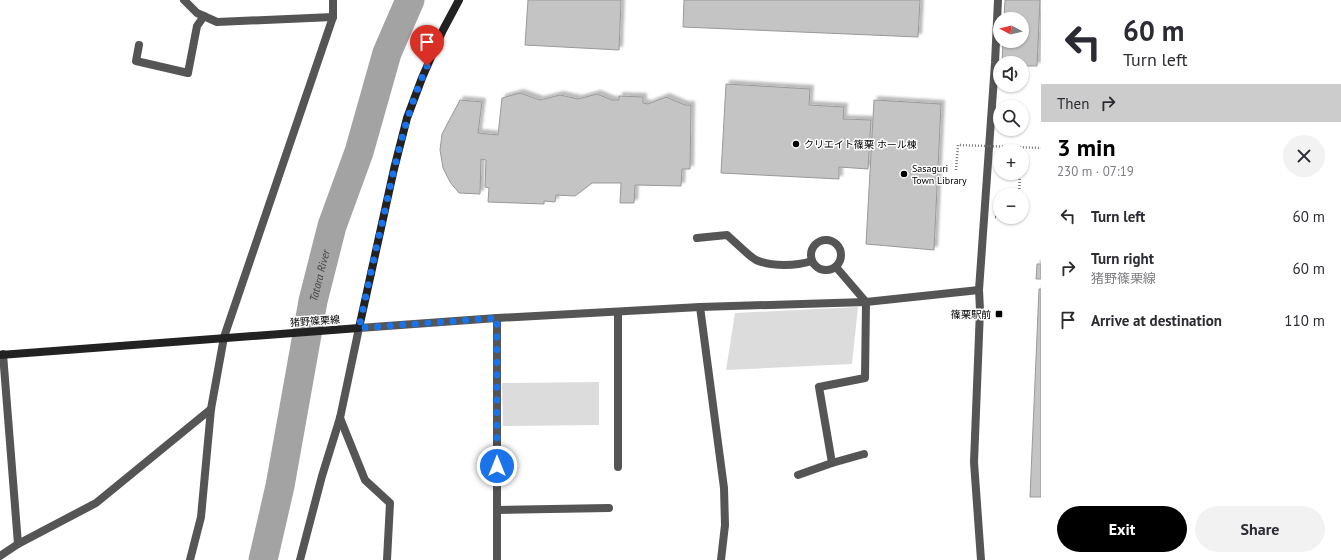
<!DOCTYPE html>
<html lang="en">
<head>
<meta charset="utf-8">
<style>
  :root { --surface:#fff; --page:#f2f2f3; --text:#2b2b33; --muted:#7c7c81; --accent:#000 }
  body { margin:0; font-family:"PT Sans","Noto Sans JP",sans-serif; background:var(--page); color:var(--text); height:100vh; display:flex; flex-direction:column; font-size:15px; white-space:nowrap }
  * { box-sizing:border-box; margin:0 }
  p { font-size:13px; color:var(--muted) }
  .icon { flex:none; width:22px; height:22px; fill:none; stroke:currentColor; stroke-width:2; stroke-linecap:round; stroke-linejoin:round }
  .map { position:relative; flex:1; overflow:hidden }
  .side { display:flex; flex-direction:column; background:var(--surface); width:300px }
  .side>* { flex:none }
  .guide { background:#fff; color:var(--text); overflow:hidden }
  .needle { width:26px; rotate:277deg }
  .controls { position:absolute; left:993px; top:12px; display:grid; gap:8px }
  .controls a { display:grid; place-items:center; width:36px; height:36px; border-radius:50%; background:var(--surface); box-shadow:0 1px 3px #0004; font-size:20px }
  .pin { position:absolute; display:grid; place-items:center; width:34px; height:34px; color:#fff; margin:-41px -17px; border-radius:50% 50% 50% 0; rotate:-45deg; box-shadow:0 0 4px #0007 }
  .pin .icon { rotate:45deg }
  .me { position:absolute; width:44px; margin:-22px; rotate:0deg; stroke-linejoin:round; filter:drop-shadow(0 0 3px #0008) }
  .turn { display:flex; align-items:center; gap:14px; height:84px; padding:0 16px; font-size:18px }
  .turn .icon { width:52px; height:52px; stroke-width:2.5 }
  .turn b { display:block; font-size:28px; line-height:34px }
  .then { display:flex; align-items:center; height:38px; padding:0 16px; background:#0003; gap:8px; font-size:15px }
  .round { display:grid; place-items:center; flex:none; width:42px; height:42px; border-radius:21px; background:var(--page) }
  .head { display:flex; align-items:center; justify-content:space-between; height:68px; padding:0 16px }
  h1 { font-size:24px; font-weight:800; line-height:30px; color:var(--accent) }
  .cta { display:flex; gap:8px; margin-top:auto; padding:8px 16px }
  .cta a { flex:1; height:46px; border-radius:24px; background:var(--accent); color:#fff; font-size:16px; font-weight:800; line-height:46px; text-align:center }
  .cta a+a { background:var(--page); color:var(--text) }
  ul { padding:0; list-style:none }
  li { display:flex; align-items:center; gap:12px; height:52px; padding:0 16px }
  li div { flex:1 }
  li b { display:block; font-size:15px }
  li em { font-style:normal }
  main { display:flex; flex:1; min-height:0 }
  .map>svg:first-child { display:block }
</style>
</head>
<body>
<main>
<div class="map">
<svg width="1041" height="560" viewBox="0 0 1041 560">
  <defs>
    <filter id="shadow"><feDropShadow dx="3.5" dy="-3.5" stdDeviation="1" flood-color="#0004"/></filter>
  </defs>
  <rect width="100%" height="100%" fill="#fff"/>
  <g fill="#dcdcdc">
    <path d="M 858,307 L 852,364 L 726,370 L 735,313 Z"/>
    <path d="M 599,382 L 599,425 L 503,426 L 502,383 Z"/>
  </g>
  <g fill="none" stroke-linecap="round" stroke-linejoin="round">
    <path stroke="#a3a3a3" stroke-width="29" id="s1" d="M 263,560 L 280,486 L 313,301 L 332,226 L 359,152 L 387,53 L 410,0"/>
  </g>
  <g fill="#c4c4c4" stroke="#999" filter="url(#shadow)">
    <path d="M 528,0 L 621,0 L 619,50 L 525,45 Z"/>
    <path d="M 684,0 L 920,0 L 918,37 L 683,27 Z"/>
    <path d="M 1005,0 L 1040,0 L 1037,66 L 1022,66 L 1022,63 L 1002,63 L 1003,41 L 1022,41 L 1022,19 L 1004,19 Z"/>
    <path d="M 726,84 L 810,89 L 809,105 L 844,107 L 843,119 L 871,120 L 868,169 L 839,167 L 839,179 L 721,173 Z"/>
    <path d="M 520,93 L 540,100 L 560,95 L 578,99 L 597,94 L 612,100 L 619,100 L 619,96 L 643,97 L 643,103 L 648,104 L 666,97 L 685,105 L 691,105 L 690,169 L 682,169 L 681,186 L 635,185 L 634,203 L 620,203 L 621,183 L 592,183 L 575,196 L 556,195 L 555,202 L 544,201 L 544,204 L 488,202 L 489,188 L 485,187 L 486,160 L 481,159 L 480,194 L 459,193 L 450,182 L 443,168 L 440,150 L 442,134 L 460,100 L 482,102 L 478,133 L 498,135 L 502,98 Z"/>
    <path d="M 874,100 L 941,104 L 934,250 L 866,244 Z"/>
    <path d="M 1037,264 L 1041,264 L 1041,279 L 1036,279 Z"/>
    <path d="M 1039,289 L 1041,289 L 1041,497 L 1030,497 Z"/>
  </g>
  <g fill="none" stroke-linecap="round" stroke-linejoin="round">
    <g stroke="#777" stroke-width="2.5" stroke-dasharray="1 2" stroke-linecap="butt">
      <path d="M 1022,151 L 1022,148"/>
      <path d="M 1019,195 L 1020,173"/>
      <path d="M 995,217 L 1008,217"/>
    </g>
    <g stroke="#555" stroke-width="8">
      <path d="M 697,238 L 727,235 C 734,241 750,257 756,260 C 772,267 796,266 812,261"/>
      <circle cx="826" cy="255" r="15"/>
      <path d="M 836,267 L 866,302"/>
    </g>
    <g stroke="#555" stroke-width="8">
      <path d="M 184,0 L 197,13 L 217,22 L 333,17"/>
      <path d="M 139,45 L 136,61 L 188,73 L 197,26 L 204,16"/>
      <path d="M 700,307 L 724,488 L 725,525 L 721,560"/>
      <path d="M 3,354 L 18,544 L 96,503 L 211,409"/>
      <path d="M 340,418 L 365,480 L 390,503 L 387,560"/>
      <path d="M 832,463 L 864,454"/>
      <path d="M 618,467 L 618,312"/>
      <path d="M 798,475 L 832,463 L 819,387 L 865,378 L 866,302"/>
      <path d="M 497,510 L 609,508"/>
      <path d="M 0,556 L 18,544"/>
      <path d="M 190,560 L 201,517 L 211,409 L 224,337 L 333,17 L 333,0"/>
      <path d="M 300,560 L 322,476 L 340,418 L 359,328"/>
      <path d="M 497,560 L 497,318"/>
      <path d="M 981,560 L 974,462 L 980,310 L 979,290 L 995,63 L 998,0"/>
    </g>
    <path stroke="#555" stroke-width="8" d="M 359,328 L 497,318 L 700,307 L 866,302 L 979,290"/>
    <path stroke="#222" stroke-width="8" d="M 0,355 L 359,328 L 394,169 L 407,118 L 422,78 L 443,30 L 459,0"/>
    <path stroke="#777" stroke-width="2.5" stroke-dasharray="1 2" stroke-linecap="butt" d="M 956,170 L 958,145 L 1041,148"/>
  </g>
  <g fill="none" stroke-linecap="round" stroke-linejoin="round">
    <path stroke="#1a73e8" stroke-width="7" stroke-dasharray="0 12.6" d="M 427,66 C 406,113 395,164 384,215 C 375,252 367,290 359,328 L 497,318 L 497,466"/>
  </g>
  <g fill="#000" stroke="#fff" stroke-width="1.5">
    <circle cx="796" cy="144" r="4"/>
    <circle cx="904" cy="174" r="4"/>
    <rect x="995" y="310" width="8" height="8" rx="2"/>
  </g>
  <g text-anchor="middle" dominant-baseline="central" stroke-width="3" stroke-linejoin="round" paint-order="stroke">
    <g font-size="10" fill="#000" stroke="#fff" text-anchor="start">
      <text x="804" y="144">クリエイト篠栗 ホール棟</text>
      <text x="912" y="168">Sasaguri<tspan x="912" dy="12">Town Library</tspan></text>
      <text x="991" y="314" text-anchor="end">篠栗駅前</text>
    </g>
    <g font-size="10" fill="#000" stroke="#fff">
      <text transform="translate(315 321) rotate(-4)">猪野篠栗線</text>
    </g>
    <g font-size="11" font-style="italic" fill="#444" stroke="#fff">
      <text stroke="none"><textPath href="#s1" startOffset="290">Tatara River</textPath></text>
    </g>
  </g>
</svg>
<div class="controls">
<a><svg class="needle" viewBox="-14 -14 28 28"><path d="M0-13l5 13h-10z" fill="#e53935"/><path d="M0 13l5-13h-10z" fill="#7c7c81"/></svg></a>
<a><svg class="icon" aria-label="sound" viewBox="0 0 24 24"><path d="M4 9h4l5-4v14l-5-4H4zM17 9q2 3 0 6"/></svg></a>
<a><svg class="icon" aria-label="search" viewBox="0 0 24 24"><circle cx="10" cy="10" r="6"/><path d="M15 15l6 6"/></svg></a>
<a>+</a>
<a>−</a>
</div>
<div class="pin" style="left:427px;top:66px;background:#d93025"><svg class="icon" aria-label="arrive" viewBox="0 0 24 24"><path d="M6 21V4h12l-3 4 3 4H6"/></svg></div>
<svg class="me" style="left:497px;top:466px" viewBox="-20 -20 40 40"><circle r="17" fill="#1a73e8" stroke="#fff" stroke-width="3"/><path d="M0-11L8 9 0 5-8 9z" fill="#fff"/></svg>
</div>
<section class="side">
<div class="guide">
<div class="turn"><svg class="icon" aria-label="left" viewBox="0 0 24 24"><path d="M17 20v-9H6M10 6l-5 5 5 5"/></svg><div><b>60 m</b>Turn left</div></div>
<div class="then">Then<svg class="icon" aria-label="right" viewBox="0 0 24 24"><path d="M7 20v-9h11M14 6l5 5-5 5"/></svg></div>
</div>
<div class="head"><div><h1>3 min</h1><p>230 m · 07:19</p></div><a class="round"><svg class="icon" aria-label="close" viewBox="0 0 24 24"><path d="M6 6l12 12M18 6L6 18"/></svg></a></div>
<ul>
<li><svg class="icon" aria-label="left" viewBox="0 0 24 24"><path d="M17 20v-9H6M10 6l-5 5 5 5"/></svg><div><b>Turn left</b></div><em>60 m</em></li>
<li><svg class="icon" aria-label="right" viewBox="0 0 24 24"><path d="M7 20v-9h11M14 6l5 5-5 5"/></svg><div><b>Turn right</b><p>猪野篠栗線</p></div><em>60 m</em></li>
<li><svg class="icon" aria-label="arrive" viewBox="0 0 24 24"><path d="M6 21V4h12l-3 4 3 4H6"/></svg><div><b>Arrive at destination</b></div><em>110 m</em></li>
</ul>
<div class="cta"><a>Exit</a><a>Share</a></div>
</section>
</main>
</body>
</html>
